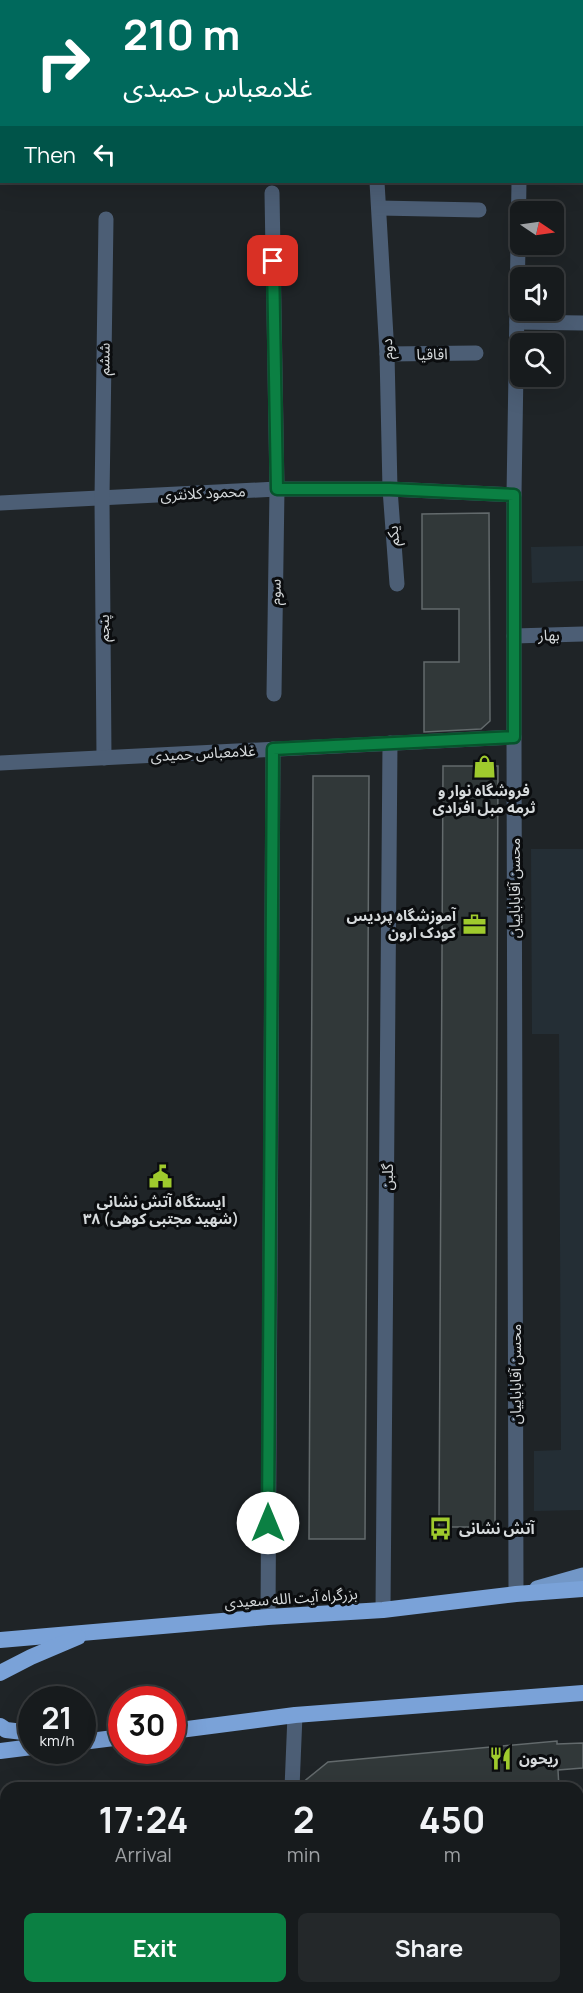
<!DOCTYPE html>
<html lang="en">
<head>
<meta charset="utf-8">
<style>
  :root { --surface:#171b1d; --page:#24282a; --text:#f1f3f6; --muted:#9ea1a4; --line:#36393b; --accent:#0b8043 }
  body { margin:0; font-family:Manrope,"Noto Sans Arabic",sans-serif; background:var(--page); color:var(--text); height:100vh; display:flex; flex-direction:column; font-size:22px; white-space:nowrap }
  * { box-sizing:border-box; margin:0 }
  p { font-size:20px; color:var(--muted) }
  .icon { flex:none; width:33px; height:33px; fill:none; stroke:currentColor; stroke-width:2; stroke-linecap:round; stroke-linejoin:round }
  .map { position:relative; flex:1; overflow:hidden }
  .drawer { position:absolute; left:0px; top:1782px; width:584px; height:212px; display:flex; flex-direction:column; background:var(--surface); border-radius:18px 18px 0 0; box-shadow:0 6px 24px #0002,0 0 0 2px var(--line) }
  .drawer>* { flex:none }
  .hud { position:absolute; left:0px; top:0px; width:584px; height:183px; box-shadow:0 6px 24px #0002,0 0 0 2px var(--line); background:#00695c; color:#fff; overflow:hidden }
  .needle { width:39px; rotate:103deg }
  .fabs { position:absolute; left:510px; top:201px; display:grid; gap:12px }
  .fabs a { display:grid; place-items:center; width:54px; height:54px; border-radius:9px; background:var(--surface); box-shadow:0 6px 24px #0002,0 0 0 2px var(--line); font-size:30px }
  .speed { position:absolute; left:18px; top:1686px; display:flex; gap:12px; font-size:30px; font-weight:700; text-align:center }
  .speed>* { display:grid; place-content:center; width:78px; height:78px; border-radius:50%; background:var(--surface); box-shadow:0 6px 24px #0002,0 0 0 2px var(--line); line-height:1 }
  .speed small { font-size:15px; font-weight:400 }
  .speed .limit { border:9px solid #d22; background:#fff; color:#111 }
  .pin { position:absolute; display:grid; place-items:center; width:51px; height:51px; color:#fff; margin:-26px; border-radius:12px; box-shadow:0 3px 9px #0006 }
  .me { position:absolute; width:66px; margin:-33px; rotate:0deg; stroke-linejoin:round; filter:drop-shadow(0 0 4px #0008) }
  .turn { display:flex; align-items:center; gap:21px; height:126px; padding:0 24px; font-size:27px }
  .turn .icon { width:78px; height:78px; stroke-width:2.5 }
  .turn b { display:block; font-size:42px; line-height:51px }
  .then { display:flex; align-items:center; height:57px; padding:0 24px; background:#0003; gap:12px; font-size:22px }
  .eta { display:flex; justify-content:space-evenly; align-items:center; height:102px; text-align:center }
  .eta b { font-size:36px; font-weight:700; line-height:42px }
  .action { display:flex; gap:12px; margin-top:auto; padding:12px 24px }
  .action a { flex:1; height:69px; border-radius:9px; background:var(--accent); color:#fff; font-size:24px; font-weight:700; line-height:69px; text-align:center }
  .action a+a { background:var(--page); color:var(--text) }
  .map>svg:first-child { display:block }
</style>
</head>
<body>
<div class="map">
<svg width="583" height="1993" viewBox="0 0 583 1993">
  <rect width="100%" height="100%" fill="#1f2427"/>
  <g fill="#242e35">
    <path d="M 583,546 L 583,581 L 532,583 L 531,547 Z"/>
    <path d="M 583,849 L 583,1510 L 534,1511 L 534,1451 L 561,1450 L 559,1034 L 532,1034 L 531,849 Z"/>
    <path d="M 6,1808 L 6,1988 L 80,1988 L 80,1993 L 0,1993 L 0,1809 Z"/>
  </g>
  <g fill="#313839" stroke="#636a6c" stroke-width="1.5">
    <path d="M 489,513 L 490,721 L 481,729 L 424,732 L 424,662 L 459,662 L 459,609 L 422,609 L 422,514 Z"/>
    <path d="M 443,766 L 498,766 L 495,1527 L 439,1527 Z"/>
    <path d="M 313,776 L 369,776 L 365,1539 L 309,1539 Z"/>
    <path d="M 557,1741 L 557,1744 L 583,1743 L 583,1768 L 558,1770 L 559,1788 L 302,1788 L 302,1783 L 328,1762 Z"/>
  </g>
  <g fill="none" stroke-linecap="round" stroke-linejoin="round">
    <g stroke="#4c5e75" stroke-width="15">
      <path d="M 138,2 L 138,0"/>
      <path d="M 293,2 L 293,0"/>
      <path d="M 522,2 L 522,0"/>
      <path d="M 0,51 L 2,51"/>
      <path d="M 582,86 L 583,86"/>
      <path d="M 377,182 L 387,354 L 390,489 L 397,584"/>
      <path d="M 272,193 L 277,489 L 274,694"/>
      <path d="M 379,208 L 479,210"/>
      <path d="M 517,322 L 583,323"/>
      <path d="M 387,354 L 476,353"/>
      <path d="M 0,503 L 277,489 L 390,489 L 514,495"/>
      <path d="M 514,636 L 583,634"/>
      <path d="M 104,758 L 102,498 L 106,219"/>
      <path d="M 0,763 L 514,737"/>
      <path d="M 516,1594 L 514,737 L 514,495 L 519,182"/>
      <path d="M 383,1610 L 390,743"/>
      <path d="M 268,1617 L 273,749"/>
      <path d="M 292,1788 L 295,1715"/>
      <path d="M 269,1993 L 269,1988"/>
    </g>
    <path stroke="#7297c7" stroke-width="15" d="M 537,1588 L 583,1575"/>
    <g stroke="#7aa2d8" stroke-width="16">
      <path d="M 0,1640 L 268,1617 L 383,1610 L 516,1594 L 583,1589"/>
      <path d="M 0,1673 L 31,1657 L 78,1637"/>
      <path d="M 0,1726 L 6,1730 L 32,1733"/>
      <path d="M 172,1731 L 295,1715 L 583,1693"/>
      <path d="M 82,1742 L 122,1737"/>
      <path d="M 0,1751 L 32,1747"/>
    </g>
  </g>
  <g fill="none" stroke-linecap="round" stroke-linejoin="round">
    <defs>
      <path id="route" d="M 268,1523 L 273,749 L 514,737 L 514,495 L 390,489 L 277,489 L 273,261"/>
    </defs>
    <use href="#route" stroke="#07532c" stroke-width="15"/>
    <use href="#route" stroke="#0b8043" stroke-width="10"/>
  </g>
  <defs>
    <symbol id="shop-bare" viewBox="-9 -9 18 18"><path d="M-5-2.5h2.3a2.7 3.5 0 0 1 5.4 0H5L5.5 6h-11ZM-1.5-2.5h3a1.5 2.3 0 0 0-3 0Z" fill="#9fca2d" stroke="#0b0d0f" stroke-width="2.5" paint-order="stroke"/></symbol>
    <symbol id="office-bare" viewBox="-9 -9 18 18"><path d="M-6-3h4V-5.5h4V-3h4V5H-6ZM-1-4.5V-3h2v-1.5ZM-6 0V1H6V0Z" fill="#9fca2d" stroke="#0b0d0f" stroke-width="2.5" paint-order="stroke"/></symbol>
    <symbol id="civic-bare" viewBox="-9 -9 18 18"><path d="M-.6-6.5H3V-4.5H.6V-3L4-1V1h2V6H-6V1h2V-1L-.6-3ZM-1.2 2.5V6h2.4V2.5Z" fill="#9fca2d" stroke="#0b0d0f" stroke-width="2.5" paint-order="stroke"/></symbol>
    <symbol id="bus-bare" viewBox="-9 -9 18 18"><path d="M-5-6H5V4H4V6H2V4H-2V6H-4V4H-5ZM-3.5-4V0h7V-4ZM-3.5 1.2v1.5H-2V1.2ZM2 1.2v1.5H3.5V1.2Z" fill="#9fca2d" stroke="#0b0d0f" stroke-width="2.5" paint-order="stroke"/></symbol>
    <symbol id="restaurant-bare" viewBox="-9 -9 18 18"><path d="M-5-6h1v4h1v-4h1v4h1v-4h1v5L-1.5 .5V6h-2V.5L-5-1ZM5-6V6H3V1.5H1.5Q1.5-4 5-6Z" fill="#9fca2d" stroke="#0b0d0f" stroke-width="2.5" paint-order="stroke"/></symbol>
  </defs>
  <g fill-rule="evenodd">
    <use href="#shop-bare" x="468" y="750" width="33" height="33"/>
    <use href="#office-bare" x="458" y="908" width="33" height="33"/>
    <use href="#civic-bare" x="144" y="1160" width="33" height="33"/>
    <use href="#bus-bare" x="424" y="1512" width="33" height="33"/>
    <use href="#restaurant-bare" x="484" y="1742" width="33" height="33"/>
  </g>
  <g text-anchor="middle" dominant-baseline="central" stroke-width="6" stroke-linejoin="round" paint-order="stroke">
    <g font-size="15" fill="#d6dadc" stroke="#0b0d0f">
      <text transform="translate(387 349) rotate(-93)">دوم</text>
      <text transform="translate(432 354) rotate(-1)">اقاقیا</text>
      <text transform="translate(104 359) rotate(-89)">ششم</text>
      <text transform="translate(203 493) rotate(-3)">محمود کلانتری</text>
      <text transform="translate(393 536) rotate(-94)">یکم</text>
      <text transform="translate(275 592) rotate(-89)">سوم</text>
      <text transform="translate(103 628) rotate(-90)">پنجم</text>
      <text transform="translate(549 635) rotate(-1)">بهار</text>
      <text transform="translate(203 753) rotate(-3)">غلامعباس حمیدی</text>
      <text transform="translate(514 888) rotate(-90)">محسن آقاباباییان</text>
      <text transform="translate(387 1177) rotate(-90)">گلبن</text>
      <text transform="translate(515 1374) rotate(-90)">محسن آقاباباییان</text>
      <text transform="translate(291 1598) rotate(-4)">بزرگراه آیت الله سعیدی</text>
    </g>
    <g font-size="15" font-weight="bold" fill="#d6dadc" stroke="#0b0d0f">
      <text x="484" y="790">فروشگاه نوار و<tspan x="484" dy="17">ثرمه مبل افرادی</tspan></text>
      <text x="456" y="915" text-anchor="end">آموزشگاه پردیس<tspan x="456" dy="17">کودک ارون</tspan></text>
      <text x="161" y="1201">ایستگاه آتش نشانی<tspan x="161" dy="17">۳۸ (شهید مجتبی کوهی)</tspan></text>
      <text x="459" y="1528" text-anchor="start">آتش نشانی</text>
      <text x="519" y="1758" text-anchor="start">ریحون</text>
    </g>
  </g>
</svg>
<div class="fabs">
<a><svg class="needle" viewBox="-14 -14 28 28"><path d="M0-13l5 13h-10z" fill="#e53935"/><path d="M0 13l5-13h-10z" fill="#9ea1a4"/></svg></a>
<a><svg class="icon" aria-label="sound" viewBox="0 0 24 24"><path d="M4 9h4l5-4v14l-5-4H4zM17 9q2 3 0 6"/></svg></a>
<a><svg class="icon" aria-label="search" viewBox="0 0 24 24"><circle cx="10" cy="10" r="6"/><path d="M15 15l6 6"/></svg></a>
</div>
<div class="speed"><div>21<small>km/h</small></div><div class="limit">30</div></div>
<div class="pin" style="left:273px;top:261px;background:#d93025"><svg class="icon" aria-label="arrive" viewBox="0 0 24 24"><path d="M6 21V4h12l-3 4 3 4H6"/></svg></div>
<svg class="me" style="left:268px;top:1523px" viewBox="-20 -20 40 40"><circle r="19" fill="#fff"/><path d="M0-13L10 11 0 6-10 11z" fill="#0b8043"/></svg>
<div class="hud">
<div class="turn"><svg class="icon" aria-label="right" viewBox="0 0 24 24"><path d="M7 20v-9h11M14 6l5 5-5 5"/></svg><div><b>210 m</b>غلامعباس حمیدی</div></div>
<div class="then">Then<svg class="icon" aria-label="left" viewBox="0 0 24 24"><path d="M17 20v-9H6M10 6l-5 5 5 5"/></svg></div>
</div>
<section class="drawer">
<div class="eta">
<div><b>17:24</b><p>Arrival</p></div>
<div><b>2</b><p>min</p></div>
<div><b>450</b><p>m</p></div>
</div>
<div class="action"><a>Exit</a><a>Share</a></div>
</section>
</div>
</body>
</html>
